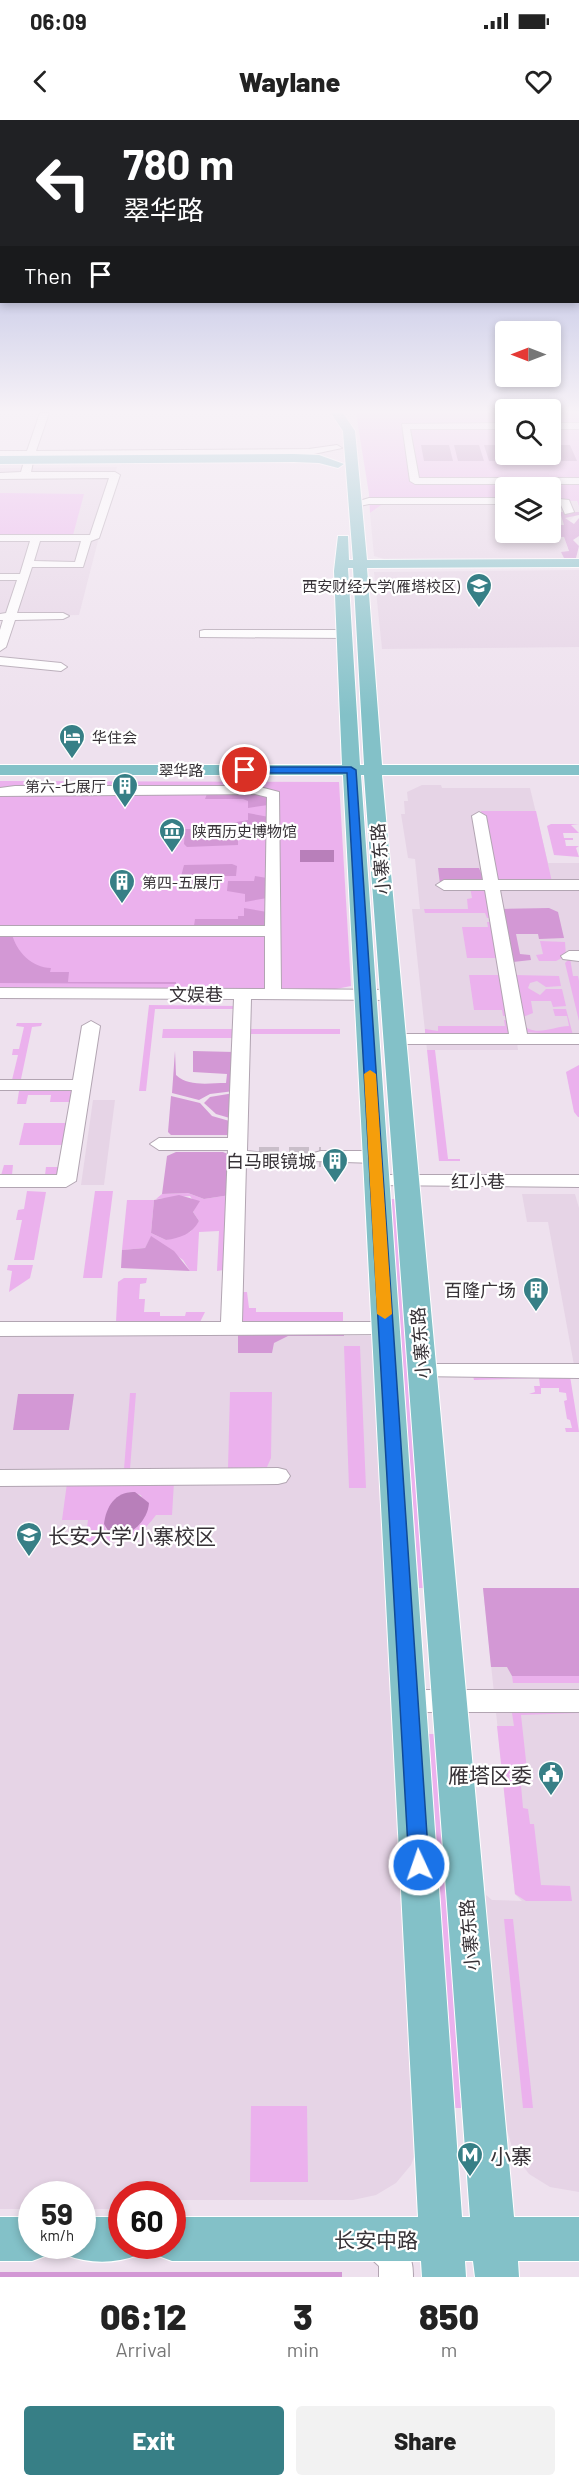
<!DOCTYPE html>
<html lang="en">
<head>
<meta charset="utf-8">
<style>
  :root { --surface:#fff; --page:#f2f2f2; --text:#222; --muted:#767676; --accent:#377f86 }
  body { margin:0; font-family:Barlow,"Noto Sans SC",sans-serif; background:var(--page); color:var(--text); height:100vh; display:flex; flex-direction:column; font-size:22px; white-space:nowrap }
  * { box-sizing:border-box; margin:0 }
  p { font-size:20px; color:var(--muted) }
  .icon { flex:none; width:33px; height:33px; fill:none; stroke:currentColor; stroke-width:2; stroke-linecap:round; stroke-linejoin:round }
  .map { position:relative; height:2157px; overflow:hidden }
  .panel { display:flex; flex-direction:column; background:var(--surface); flex:1 }
  .panel>* { flex:none }
  .hud { position:absolute; left:0px; top:0px; width:579px; height:183px; box-shadow:0 3px 9px #0003; background:#202124; color:#fff; overflow:hidden }
  .needle { width:39px; rotate:270deg }
  .buttons { position:absolute; left:495px; top:201px; display:grid; gap:12px }
  .buttons a { display:grid; place-items:center; width:66px; height:66px; border-radius:6px; background:var(--surface); box-shadow:0 3px 9px #0003; font-size:30px }
  .speed { position:absolute; left:18px; top:2061px; display:flex; gap:12px; font-size:30px; font-weight:700; text-align:center }
  .speed>* { display:grid; place-content:center; width:78px; height:78px; border-radius:50%; background:var(--surface); box-shadow:0 3px 9px #0003; line-height:1 }
  .speed small { font-size:15px; font-weight:400 }
  .speed .limit { border:9px solid #d22; background:#fff; color:#111 }
  .pin { position:absolute; display:grid; place-items:center; width:51px; height:51px; color:#fff; margin:-26px; border:3px solid #fff; border-radius:50%; box-shadow:0 2px 6px #0007 }
  .me { position:absolute; width:66px; margin:-33px; rotate:357deg; stroke-linejoin:round; filter:drop-shadow(0 0 4px #0008) }
  .turn { display:flex; align-items:center; gap:21px; height:126px; padding:0 24px; font-size:27px }
  .turn .icon { width:78px; height:78px; stroke-width:2.5 }
  .turn b { display:block; font-size:42px; line-height:51px }
  .then { display:flex; align-items:center; height:57px; padding:0 24px; background:#0003; gap:12px; font-size:22px }
  .eta { display:flex; justify-content:space-evenly; align-items:center; height:102px; text-align:center }
  .eta b { font-size:36px; font-weight:800; line-height:42px }
  .primary-button { display:flex; gap:12px; margin-top:auto; padding:12px 24px }
  .primary-button a { flex:1; height:69px; border-radius:6px; background:var(--accent); color:#fff; font-size:24px; font-weight:800; line-height:69px; text-align:center }
  .primary-button a+a { background:var(--page); color:var(--text) }
  .status { display:flex; justify-content:space-between; align-items:center; height:42px; padding:0 30px; background:var(--surface); direction:ltr }
  .status svg { height:16px; fill:currentColor }
  header { display:flex; justify-content:space-between; align-items:center; height:78px; padding:0 24px; background:var(--surface); font-size:27px; font-weight:800 }
  .map>svg:first-child { display:block }
</style>
</head>
<body>
<div class="status"><b>06:09</b><svg viewBox="0 0 49 12"><path d="M0 12V9h3v3zM5 12V6h3v6zM10 12V3h3v9zM15 12V0h3v12zM26 1h20v11H26zM47 4h2v5h-2z"/></svg></div>
<header><svg class="icon" aria-label="back" viewBox="0 0 24 24"><path d="M15 5l-7 7 7 7"/></svg>Waylane<svg class="icon" aria-label="heart" viewBox="0 0 24 24"><path d="M12 20l-8-8c-3-5 5-10 8-4 3-6 11-1 8 4z"/></svg></header>
<div class="map">
<svg width="579" height="2157" viewBox="0 0 579 2157">
  <rect width="100%" height="100%" fill="#eee1ee"/>
  <g fill="#e6d4e6">
    <path d="M 117,347 L 79,495 L 0,496 L 0,348 Z"/>
    <path d="M 551,380 L 576,380 L 579,387 L 579,392 L 565,405 L 556,405 L 564,417 L 569,432 L 564,440 L 391,441 L 374,436 L 370,393 L 384,383 L 505,381 L 506,412 L 550,412 Z"/>
    <path d="M 579,450 L 579,527 L 382,529 L 374,452 Z"/>
    <path d="M 422,665 L 441,665 L 442,668 L 530,668 L 548,743 L 579,743 L 579,921 L 517,922 L 518,930 L 427,930 L 412,789 L 420,789 L 415,739 L 408,738 L 401,694 L 405,694 L 404,681 L 408,681 L 407,672 Z"/>
    <path d="M 93,980 L 115,980 L 104,1065 L 81,1065 Z"/>
    <path d="M 522,1074 L 575,1074 L 579,1088 L 579,1245 L 574,1245 L 548,1102 L 527,1102 Z"/>
    <path d="M 0,1214 L 374,1216 L 415,2034 L 411,2045 L 396,2063 L 376,2075 L 353,2080 L 173,2080 L 172,2074 L 122,2074 L 121,2089 L 83,2089 L 82,2074 L 32,2074 L 31,2089 L 0,2089 Z"/>
    <path d="M 483,1468 L 579,1468 L 579,2072 L 550,2067 L 529,2054 L 514,2034 L 507,2010 L 483,1760 L 486,1775 L 492,1780 L 522,1781 L 515,1774 Z"/>
  </g>
  <g fill="#ebb1ed" fill-rule="evenodd">
    <path d="M 356,293 L 505,293 L 506,334 L 550,334 L 551,293 L 579,293 L 579,387 L 577,381 L 551,381 L 550,368 L 506,368 L 505,381 L 384,383 L 370,393 L 369,374 Z"/>
    <path d="M 0,373 L 84,374 L 73,415 L 0,415 Z"/>
    <path d="M 0,661 L 339,662 L 351,866 L 336,869 L 0,867 Z"/>
    <path d="M 481,691 L 536,691 L 552,762 L 498,762 L 493,756 Z"/>
    <path d="M 551,704 L 579,704 L 571,705 L 579,713 L 563,713 L 564,718 L 573,718 L 573,720 L 565,720 L 566,726 L 579,726 L 576,728 L 579,737 L 554,735 L 547,706 Z"/>
    <path d="M 470,767 L 485,767 L 491,798 L 487,798 L 485,793 L 425,793 L 424,789 L 468,789 L 467,779 L 472,778 Z"/>
    <path d="M 487,802 L 492,802 L 497,838 L 467,838 L 462,807 L 488,807 Z"/>
    <path d="M 540,821 L 565,822 L 566,836 L 556,841 L 539,841 L 536,835 L 543,834 Z"/>
    <path d="M 570,838 L 573,856 L 578,856 L 579,861 L 579,901 L 565,843 Z"/>
    <path d="M 469,855 L 500,855 L 510,896 L 503,896 L 502,890 L 474,890 Z"/>
    <path d="M 515,855 L 559,856 L 561,866 L 546,867 L 537,861 L 530,863 L 528,868 L 540,875 L 546,869 L 562,869 L 566,886 L 553,887 L 551,881 L 531,881 L 533,893 L 523,897 L 521,902 C 533,919 553,906 569,906 L 567,896 L 555,896 L 553,889 L 566,889 L 573,915 L 523,912 L 521,906 L 512,857 Z"/>
    <path d="M 149,885 L 238,886 L 238,889 L 155,889 L 146,971 L 139,971 Z"/>
    <path d="M 504,900 L 512,901 L 513,912 L 509,914 L 425,915 L 425,909 L 438,911 L 438,906 L 505,906 Z"/>
    <path d="M 17,903 L 42,903 L 41,906 L 32,907 L 21,959 L 30,961 L 0,963 L 0,960 L 12,960 L 18,935 L 12,935 L 13,929 L 19,929 L 24,907 L 16,906 Z"/>
    <path d="M 163,909 L 237,909 L 237,918 L 162,918 Z"/>
    <rect x="247" y="909" width="93" height="5"/>
    <path d="M 427,930 L 435,930 L 448,1039 L 460,1039 L 460,1041 L 439,1041 Z"/>
    <path d="M 579,945 L 579,997 L 578,997 L 574,992 L 566,952 Z"/>
    <path d="M 0,967 L 74,967 L 63,1056 L 0,1059 L 4,1045 L 13,1045 L 12,1055 L 45,1055 L 46,1047 L 61,1047 L 65,1025 L 19,1025 L 24,1003 L 68,1003 L 72,982 L 50,982 L 51,975 L 28,975 L 26,984 L 17,984 L 19,971 L 0,971 Z"/>
    <path d="M 27,1071 L 46,1072 L 34,1140 L 14,1140 L 22,1100 L 16,1100 L 18,1090 L 24,1089 Z"/>
    <path d="M 95,1071 L 113,1071 L 102,1158 L 83,1158 Z"/>
    <path d="M 188,1073 L 204,1079 L 230,1075 L 224,1150 L 217,1151 L 219,1111 L 199,1112 L 197,1151 L 190,1151 L 183,1140 L 151,1117 L 145,1128 L 122,1130 L 127,1080 L 154,1080 L 151,1113 L 166,1120 L 190,1112 L 199,1101 L 193,1092 L 196,1085 L 190,1076 L 156,1079 L 162,1074 Z"/>
    <path d="M 391,1079 L 399,1079 L 428,1468 L 419,1468 Z"/>
    <path d="M 8,1145 L 33,1145 L 30,1158 L 9,1172 L 12,1151 L 7,1150 Z"/>
    <path d="M 124,1158 L 147,1158 L 146,1163 L 140,1164 L 139,1179 L 145,1179 L 144,1192 L 160,1192 L 160,1196 L 185,1196 L 186,1192 L 205,1192 L 200,1202 L 116,1202 L 118,1162 Z"/>
    <path d="M 238,1172 L 247,1172 L 249,1188 L 256,1188 L 256,1192 L 343,1192 L 343,1203 L 246,1203 L 241,1201 Z"/>
    <path d="M 344,1226 L 360,1226 L 366,1368 L 349,1368 Z"/>
    <path d="M 473,1256 L 570,1256 L 579,1312 L 566,1312 L 565,1308 L 572,1308 L 570,1300 L 567,1299 L 564,1281 L 567,1280 L 566,1273 L 559,1272 L 559,1268 L 541,1268 L 541,1274 L 529,1274 L 535,1272 L 534,1266 L 540,1266 L 539,1258 L 474,1260 Z"/>
    <path d="M 230,1272 L 272,1272 L 271,1338 L 267,1347 L 228,1348 Z"/>
    <path d="M 130,1273 L 136,1273 L 130,1349 L 124,1349 Z"/>
    <path d="M 174,1362 L 172,1395 L 156,1395 C 134,1425 120,1422 85,1422 L 88,1400 L 62,1400 L 67,1363 ZM 129,1372 L 141,1375 L 147,1392 L 132,1411 L 110,1414 L 105,1408 Z"/>
    <path d="M 512,1556 L 579,1556 L 579,1563 L 513,1563 Z"/>
    <path d="M 512,1593 L 579,1593 L 521,1595 L 527,1650 L 524,1650 L 526,1665 L 521,1665 L 523,1688 L 528,1689 L 530,1704 L 534,1704 L 541,1765 L 570,1766 L 572,1781 L 526,1781 L 515,1774 L 497,1606 L 514,1606 Z"/>
    <path d="M 426,1614 L 437,1614 L 465,1988 L 452,1988 Z"/>
    <path d="M 504,1799 L 513,1799 L 533,1988 L 523,1988 Z"/>
    <path d="M 251,1986 L 307,1986 L 308,2062 L 250,2062 Z"/>
  </g>
  <g fill="#d398d5">
    <path d="M 560,392 L 579,392 L 579,395 L 565,398 L 574,404 L 579,398 L 579,416 L 573,420 L 579,426 L 576,438 L 564,438 L 561,432 L 569,431 L 564,417 L 559,417 L 555,405 L 564,405 Z"/>
    <path d="M 216,672 L 268,675 L 268,685 L 248,688 L 248,681 L 243,679 L 205,679 L 207,674 Z"/>
    <path d="M 248,693 L 269,697 L 268,715 L 256,716 L 256,712 L 230,712 L 231,703 L 248,700 Z"/>
    <path d="M 185,709 L 212,709 L 212,712 L 216,712 L 216,716 L 238,716 L 238,725 L 187,727 L 184,724 Z"/>
    <path d="M 232,744 L 237,746 L 236,756 L 213,756 L 212,761 L 208,761 L 207,764 L 179,764 L 184,745 Z"/>
    <path d="M 438,748 L 479,748 L 484,760 L 440,764 Z"/>
    <path d="M 255,756 L 267,758 L 267,778 L 245,782 L 245,774 L 227,771 L 228,761 L 254,761 Z"/>
    <path d="M 244,788 L 267,792 L 268,809 L 194,806 L 195,799 L 238,799 L 238,796 L 244,796 Z"/>
    <path d="M 549,788 L 558,792 L 564,818 L 539,819 L 538,814 L 516,814 L 520,834 L 530,835 L 531,840 L 513,842 L 502,789 Z"/>
    <path d="M 0,814 L 12,814 C 16,831 32,848 51,848 L 50,852 L 69,852 L 68,862 L 176,862 L 176,864 L 0,863 Z"/>
    <path d="M 175,931 L 176,955 C 189,967 209,963 226,963 L 227,954 L 193,952 L 193,931 L 234,932 L 234,971 L 210,974 L 199,980 L 172,973 Z"/>
    <path d="M 234,973 L 233,999 L 216,994 L 204,983 L 210,977 Z"/>
    <path d="M 171,976 L 200,983 L 212,996 L 233,1002 L 229,1015 L 171,1015 L 168,1012 Z"/>
    <path d="M 176,1032 L 223,1032 L 230,1035 L 230,1075 L 204,1079 L 188,1073 L 162,1074 L 167,1036 Z"/>
    <path d="M 179,1075 L 200,1081 L 193,1092 L 199,1101 C 192,1114 180,1118 166,1120 L 151,1113 L 154,1080 Z"/>
    <path d="M 151,1116 L 174,1131 L 190,1151 L 121,1148 L 122,1130 L 145,1128 Z"/>
    <path d="M 238,1214 L 344,1214 L 344,1216 L 288,1216 L 274,1223 L 272,1233 L 238,1233 Z"/>
    <path d="M 18,1274 L 74,1274 L 69,1310 L 13,1310 Z"/>
    <path d="M 483,1468 L 579,1468 L 579,1556 L 512,1556 L 507,1547 L 491,1547 Z"/>
    <rect x="0" y="2152" width="342" height="5"/>
  </g>
  <g fill="#b87fba">
    <path d="M 421,325 L 449,325 L 453,341 L 424,341 Z"/>
    <path d="M 454,325 L 479,325 L 484,341 L 458,341 Z"/>
    <path d="M 484,325 L 505,325 L 506,334 L 513,335 L 515,341 L 489,341 Z"/>
    <path d="M 551,325 L 570,325 L 577,341 L 551,341 L 548,335 L 550,334 Z"/>
    <rect x="300" y="730" width="34" height="12"/>
    <path d="M 135,1372 L 149,1383 C 148,1401 128,1421 110,1414 L 104,1404 C 106,1386 116,1371 135,1372 Z"/>
  </g>
  <g fill="none" stroke-linecap="round" stroke-linejoin="round">
    <path stroke="#c9bec9" stroke-width="20" stroke-dasharray="20 10" stroke-linecap="butt" d="M 259,1037 L 321,1037"/>
    <defs>
      <g id="minor">
        <path d="M 40,293 L 49,293 L 36,331 L 309,329 L 337,325 L 342,328 L 309,335 L 34,337 L 31,352 L 115,352 L 120,355 L 99,418 L 91,421 L 83,447 L 32,447 L 17,493 L 63,493 L 69,496 L 63,499 L 15,500 L 6,527 L 0,531 L 0,510 L 3,500 L 0,500 L 0,494 L 6,493 L 17,460 L 0,460 L 0,454 L 20,454 L 30,421 L 0,421 L 0,415 L 90,415 L 109,358 L 0,359 L 0,353 L 21,352 L 25,338 L 0,337 L 0,331 L 27,331 ZM 40,421 L 81,421 L 75,442 L 34,441 Z"/>
        <path d="M 506,303 L 506,309 L 410,309 L 419,358 L 579,358 L 579,364 L 415,364 L 410,361 L 402,304 Z"/>
        <rect x="550" y="303" width="29" height="6"/>
        <path d="M 369,378 L 506,378 L 506,384 L 369,384 L 355,387 L 350,384 Z"/>
        <path d="M 550,378 L 569,380 L 574,392 L 565,394 L 561,385 L 550,384 Z"/>
        <path d="M 204,510 L 345,510 L 351,514 L 345,518 L 200,517 L 200,511 Z"/>
        <path d="M 0,537 L 61,543 L 67,547 L 61,551 L 0,545 Z"/>
        <path d="M 15,666 L 256,666 L 279,672 L 281,869 L 391,870 L 399,875 L 391,880 L 251,879 L 247,1031 L 266,1033 L 268,1037 L 266,1041 L 246,1043 L 242,1202 L 386,1202 L 394,1204 L 397,1209 L 394,1214 L 0,1216 L 0,1202 L 221,1202 L 228,1030 L 159,1030 L 150,1024 L 159,1018 L 228,1018 L 234,879 L 0,878 L 0,868 L 265,869 L 265,816 L 0,816 L 0,806 L 265,806 L 267,677 L 255,674 L 0,676 L 0,668 Z"/>
        <path d="M 479,692 L 486,696 L 498,760 L 579,760 L 579,770 L 500,770 L 527,914 L 579,914 L 579,924 L 395,924 L 386,919 L 395,914 L 509,914 L 485,770 L 444,770 L 436,765 L 444,760 L 483,760 L 472,696 Z"/>
        <path d="M 569,831 L 579,831 L 579,841 L 563,839 L 561,836 Z"/>
        <path d="M 91,901 L 100,906 L 76,1061 L 66,1067 L 0,1067 L 0,1055 L 57,1055 L 72,970 L 0,970 L 0,960 L 73,960 L 82,906 Z"/>
        <path d="M 321,1031 L 375,1031 L 384,1037 L 375,1043 L 314,1041 L 312,1037 L 314,1033 Z"/>
        <path d="M 377,1055 L 579,1055 L 579,1067 L 370,1065 L 367,1061 L 370,1057 Z"/>
        <path d="M 422,1244 L 579,1244 L 579,1258 L 414,1256 L 411,1251 L 414,1246 Z"/>
        <path d="M 278,1348 L 286,1350 L 290,1356 L 286,1362 L 278,1364 L 0,1366 L 0,1350 Z"/>
        <path d="M 409,1570 L 579,1570 L 579,1592 L 409,1592 L 400,1589 L 396,1581 L 400,1573 Z"/>
        <path d="M 378,2105 C 400,2114 414,2132 413,2157 L 379,2157 L 379,2146 L 366,2134 L 361,2122 L 366,2110 Z"/>
      </g>
      <g id="major">
        <path d="M 331,293 L 343,293 L 355,311 L 367,440 L 579,439 L 579,447 L 367,448 L 382,645 L 579,645 L 579,655 L 382,655 L 514,2097 L 579,2097 L 579,2141 L 518,2141 L 519,2157 L 475,2157 L 473,2141 L 465,2141 L 466,2157 L 422,2157 L 421,2141 L 172,2141 L 156,2135 L 153,2126 L 172,2126 L 172,2097 L 418,2097 L 343,655 L 0,655 L 0,645 L 342,645 L 334,451 L 338,416 L 348,416 L 349,440 L 353,440 L 343,311 ZM 348,448 L 353,448 L 364,645 L 360,645 ZM 361,655 L 364,655 L 470,2097 L 462,2097 Z"/>
        <path d="M 294,334 L 319,335 L 344,344 L 338,348 L 319,343 L 294,342 L 0,344 L 0,336 Z"/>
        <path d="M 0,2097 L 32,2097 L 32,2126 L 51,2126 L 48,2135 L 32,2141 L 0,2141 Z"/>
        <path d="M 82,2097 L 122,2097 L 122,2126 L 141,2126 L 138,2135 C 115,2144 89,2144 66,2135 L 63,2126 L 82,2126 Z"/>
      </g>
    </defs>
    <use href="#minor" stroke="#b2a5b2" stroke-width="2"/>
    <use href="#major" stroke="#fff" stroke-width="2"/>
    <use href="#minor" fill="#fff" fill-rule="evenodd"/>
    <use href="#major" fill="#83c1c8" fill-rule="evenodd"/>
  </g>
  <linearGradient id="sky" x2="0" y2="1"><stop stop-color="#959fd6"/><stop offset="0.49" stop-color="#f7f2f7"/><stop offset="1" stop-color="#f7f2f7" stop-opacity="0"/></linearGradient>
  <rect width="579" height="595" fill="url(#sky)"/>
  <path fill="#1a73e8" stroke="#114b97" stroke-width="1.5" d="M 351,647 L 356,650 L 429,1745 L 426,1751 L 419,1753 L 412,1751 L 409,1745 L 347,653 L 245,653 L 240,650 L 245,647 Z"/>
  <path fill="#f59e0b" d="M 370,950 L 376,954 L 392,1194 L 385,1199 L 377,1194 L 364,954 Z"/>
  <defs>
    <symbol id="university-pin" viewBox="-11 -11 22 30"><path d="M0 17L-7.5 6A9.5 9.5 0 1 1 7.5 6Z" fill="#377f86" stroke="#fff"/><path d="M0-5L7-2L0 1L-7-2ZM-4 1L0 2.5L4 1V4Q0 6-4 4Z" fill="#fff"/></symbol>
    <symbol id="hotel-pin" viewBox="-11 -11 22 30"><path d="M0 17L-7.5 6A9.5 9.5 0 1 1 7.5 6Z" fill="#377f86" stroke="#fff"/><path d="M-6-4.5h1.5V1H6V5H4.5V3h-9V5H-6ZM-4 0a1.8 1.8 0 1 1 3.6 0ZM.5 0V-2.5h3Q6-2.5 6 0Z" fill="#fff"/></symbol>
    <symbol id="building-pin" viewBox="-11 -11 22 30"><path d="M0 17L-7.5 6A9.5 9.5 0 1 1 7.5 6Z" fill="#377f86" stroke="#fff"/><path d="M-4-6H4V6H1V3H-1V6H-4ZM-2.5-4.3h1.7v1.8h-1.7ZM.8-4.3h1.7v1.8H.8ZM-2.5-1h1.7V.8h-1.7ZM.8-1h1.7V.8H.8Z" fill="#fff"/></symbol>
    <symbol id="museum-pin" viewBox="-11 -11 22 30"><path d="M0 17L-7.5 6A9.5 9.5 0 1 1 7.5 6Z" fill="#377f86" stroke="#fff"/><path d="M0-6L6-3V-2H-6V-3ZM-5-1h2V3h-2ZM-1-1h2V3h-2ZM3-1h2V3H3ZM-6 4H6V6H-6Z" fill="#fff"/></symbol>
    <symbol id="civic-pin" viewBox="-11 -11 22 30"><path d="M0 17L-7.5 6A9.5 9.5 0 1 1 7.5 6Z" fill="#377f86" stroke="#fff"/><path d="M-.6-6.5H3V-4.5H.6V-3L4-1V1h2V6H-6V1h2V-1L-.6-3ZM-1.2 2.5V6h2.4V2.5Z" fill="#fff"/></symbol>
    <symbol id="metro-pin" viewBox="-11 -11 22 30"><path d="M0 17L-7.5 6A9.5 9.5 0 1 1 7.5 6Z" fill="#377f86" stroke="#fff"/><path d="M-5.5 5V-5H-3L0 0L3-5H5.5V5H3V-.5L0 4L-3-.5V5Z" fill="#fff"/></symbol>
  </defs>
  <g fill-rule="evenodd">
    <use href="#university-pin" x="464" y="451" width="30" height="40"/>
    <use href="#hotel-pin" x="57" y="602" width="30" height="40"/>
    <use href="#building-pin" x="110" y="651" width="30" height="40"/>
    <use href="#museum-pin" x="157" y="696" width="30" height="40"/>
    <use href="#building-pin" x="107" y="747" width="30" height="40"/>
    <use href="#building-pin" x="320" y="1026" width="30" height="40"/>
    <use href="#building-pin" x="521" y="1155" width="30" height="40"/>
    <use href="#university-pin" x="14" y="1400" width="30" height="40"/>
    <use href="#civic-pin" x="536" y="1639" width="30" height="40"/>
    <use href="#metro-pin" x="455" y="2020" width="30" height="40"/>
  </g>
  <g text-anchor="middle" dominant-baseline="central" stroke-width="4.5" stroke-linejoin="round" paint-order="stroke">
    <g font-size="15" fill="#373237" stroke="#fff" text-anchor="start">
      <text x="460" y="466" text-anchor="end">西安财经大学(雁塔校区)</text>
      <text x="92" y="617">华住会</text>
      <text x="106" y="666" text-anchor="end">第六-七展厅</text>
      <text x="192" y="711">陕西历史博物馆</text>
      <text x="142" y="762">第四-五展厅</text>
    </g>
    <g font-size="15" fill="#373237" stroke="#fff">
      <text x="181" y="650">翠华路</text>
    </g>
    <g font-size="18" fill="#373237" stroke="#fff">
      <text transform="translate(380 739) rotate(-95)">小寨东路</text>
      <text x="196" y="874">文娱巷</text>
      <text x="478" y="1061">红小巷</text>
      <text transform="translate(420 1223) rotate(-95)">小寨东路</text>
      <text transform="translate(469 1815) rotate(-95)">小寨东路</text>
    </g>
    <g font-size="18" fill="#373237" stroke="#fff" text-anchor="end">
      <text x="316" y="1041">白马眼镜城</text>
      <text x="516" y="1170">百隆广场</text>
    </g>
    <g font-size="21" fill="#373237" stroke="#fff" text-anchor="start">
      <text x="48" y="1415">长安大学小寨校区</text>
      <text x="532" y="1654" text-anchor="end">雁塔区委</text>
      <text x="490" y="2035">小寨</text>
    </g>
    <g font-size="21" fill="#373237" stroke="#fff">
      <text x="376" y="2119">长安中路</text>
    </g>
  </g>
</svg>
<div class="buttons">
<a><svg class="needle" viewBox="-14 -14 28 28"><path d="M0-13l5 13h-10z" fill="#e53935"/><path d="M0 13l5-13h-10z" fill="#767676"/></svg></a>
<a><svg class="icon" aria-label="search" viewBox="0 0 24 24"><circle cx="10" cy="10" r="6"/><path d="M15 15l6 6"/></svg></a>
<a><svg class="icon" aria-label="layers" viewBox="0 0 24 24"><path d="M12 4l9 5-9 5-9-5zM3 14l9 5 9-5"/></svg></a>
</div>
<div class="speed"><div>59<small>km/h</small></div><div class="limit">60</div></div>
<div class="pin" style="left:245px;top:650px;background:#d93025"><svg class="icon" aria-label="arrive" viewBox="0 0 24 24"><path d="M6 21V4h12l-3 4 3 4H6"/></svg></div>
<svg class="me" style="left:419px;top:1745px" viewBox="-20 -20 40 40"><circle r="17" fill="#1a73e8" stroke="#fff" stroke-width="3"/><path d="M0-11L8 9 0 5-8 9z" fill="#fff"/></svg>
<div class="hud">
<div class="turn"><svg class="icon" aria-label="left" viewBox="0 0 24 24"><path d="M17 20v-9H6M10 6l-5 5 5 5"/></svg><div><b>780 m</b>翠华路</div></div>
<div class="then">Then<svg class="icon" aria-label="arrive" viewBox="0 0 24 24"><path d="M6 21V4h12l-3 4 3 4H6"/></svg></div>
</div>
</div>
<section class="panel">
<div class="eta">
<div><b>06:12</b><p>Arrival</p></div>
<div><b>3</b><p>min</p></div>
<div><b>850</b><p>m</p></div>
</div>
<div class="primary-button"><a>Exit</a><a>Share</a></div>
</section>
</body>
</html>
